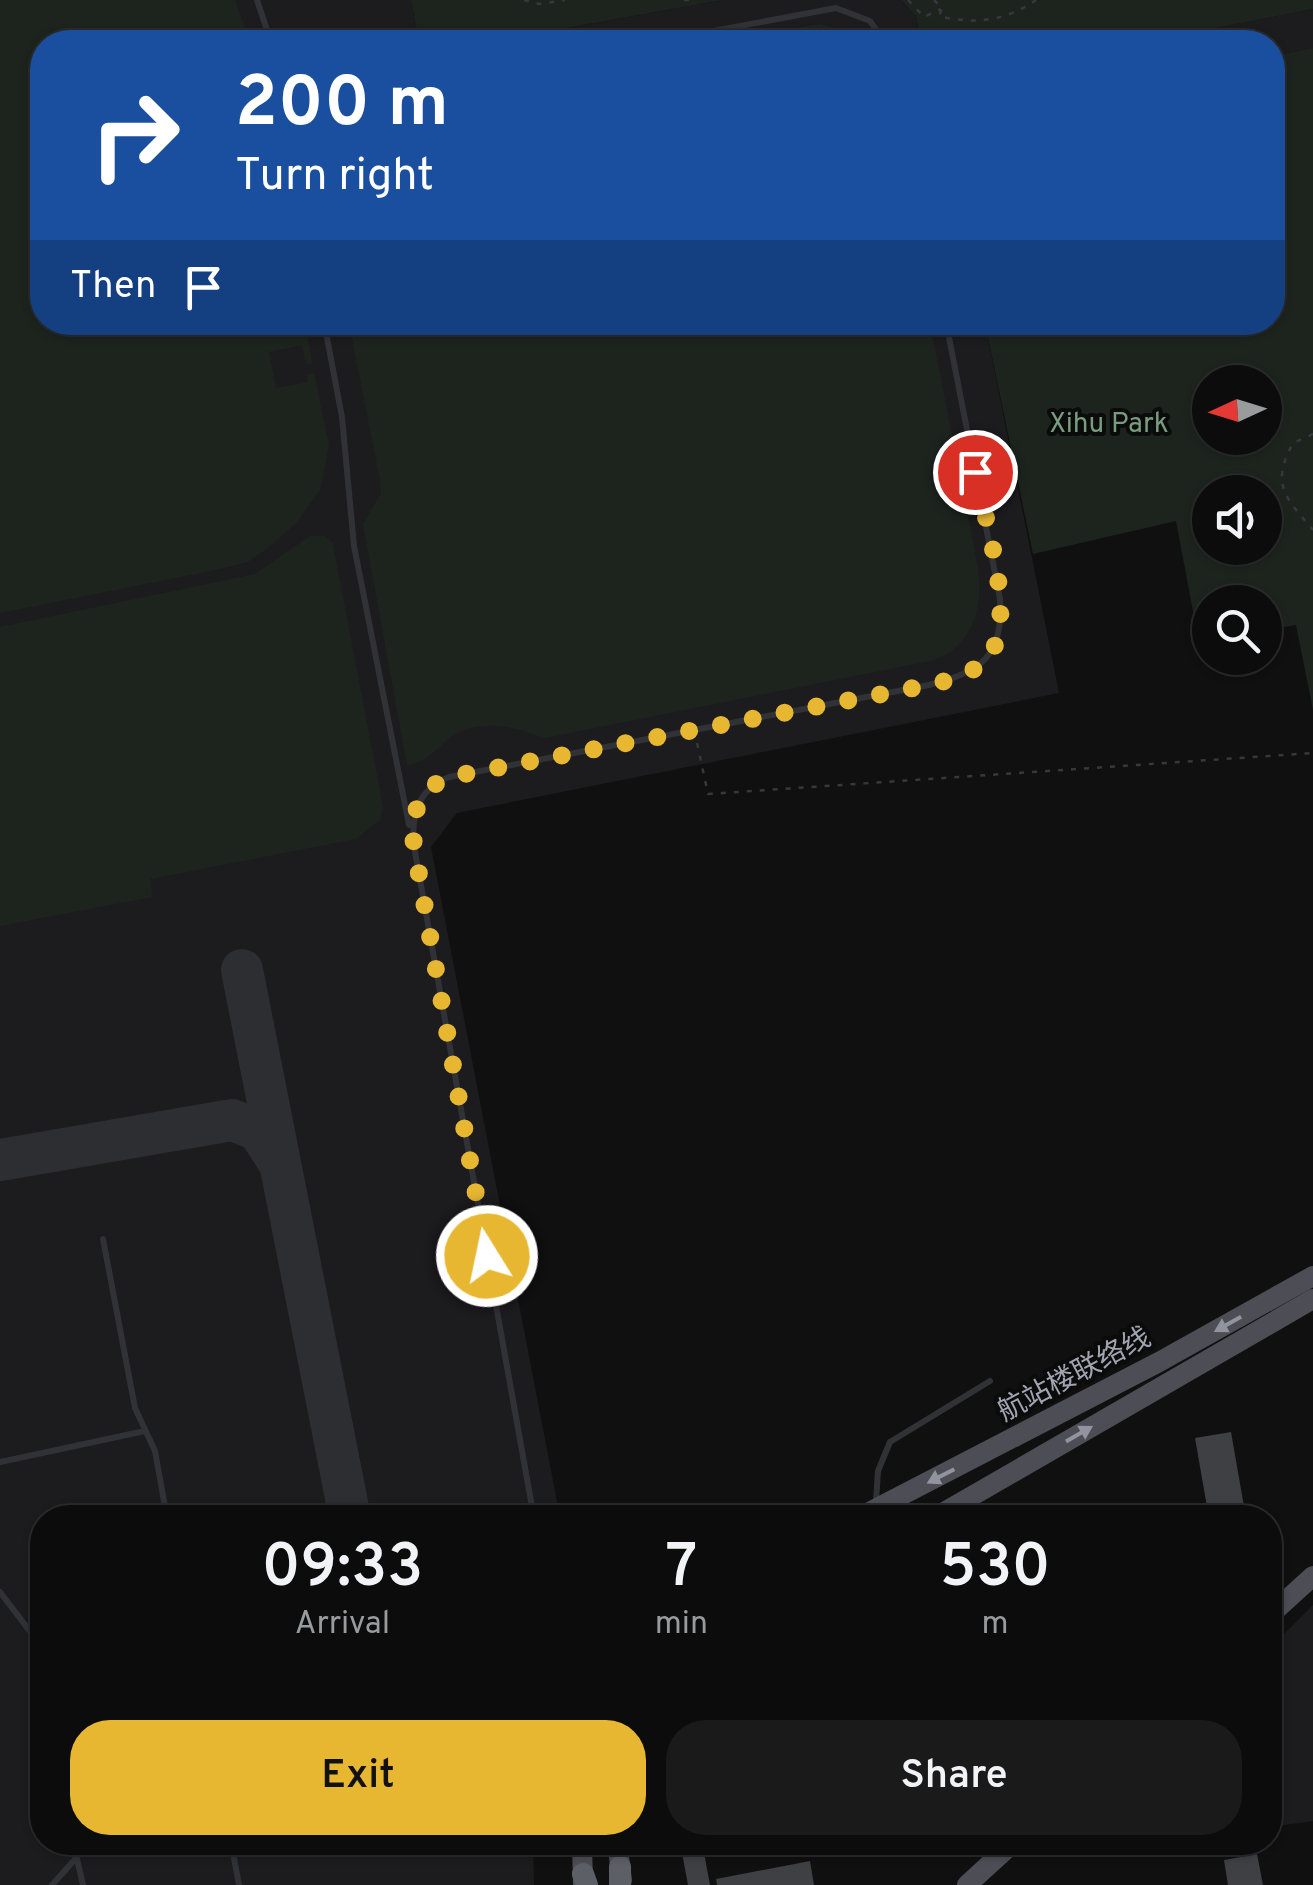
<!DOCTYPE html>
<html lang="en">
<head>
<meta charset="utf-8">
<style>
  :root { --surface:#0c0c0d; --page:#1a1a1b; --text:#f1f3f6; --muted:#9a9b9d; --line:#2c2c2e; --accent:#e8b732 }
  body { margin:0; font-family:Overpass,"Noto Sans SC",sans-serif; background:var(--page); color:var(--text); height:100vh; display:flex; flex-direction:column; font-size:38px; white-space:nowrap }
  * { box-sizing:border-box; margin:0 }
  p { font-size:32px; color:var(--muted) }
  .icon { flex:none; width:55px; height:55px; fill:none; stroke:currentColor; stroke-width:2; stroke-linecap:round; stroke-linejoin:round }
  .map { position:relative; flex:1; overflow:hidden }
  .details { position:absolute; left:30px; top:1505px; width:1252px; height:350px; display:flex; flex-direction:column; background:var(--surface); border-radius:40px; box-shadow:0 2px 8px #0004,0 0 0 2px var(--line) }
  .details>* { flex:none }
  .guide { position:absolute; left:30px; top:30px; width:1255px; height:305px; border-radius:40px; box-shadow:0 2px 8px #0004,0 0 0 2px var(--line); background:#1a4fa0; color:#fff; overflow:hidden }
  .needle { width:65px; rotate:266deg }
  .buttons { position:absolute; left:1192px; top:365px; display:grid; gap:20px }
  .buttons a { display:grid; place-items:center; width:90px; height:90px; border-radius:50%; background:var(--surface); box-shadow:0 2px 8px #0004,0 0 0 2px var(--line); font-size:50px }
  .pin { position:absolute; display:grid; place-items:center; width:85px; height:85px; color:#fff; margin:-42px; border:5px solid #fff; border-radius:50%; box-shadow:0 2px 10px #0007 }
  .me { position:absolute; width:110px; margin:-55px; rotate:350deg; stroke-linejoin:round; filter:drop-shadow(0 0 8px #0008) }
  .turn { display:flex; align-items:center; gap:35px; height:210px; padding:0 40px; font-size:45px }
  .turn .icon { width:130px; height:130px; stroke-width:2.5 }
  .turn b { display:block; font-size:70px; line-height:85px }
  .then { display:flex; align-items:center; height:95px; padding:0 40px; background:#0003; gap:20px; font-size:38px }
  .eta { display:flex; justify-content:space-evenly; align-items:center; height:170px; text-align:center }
  .eta b { font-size:60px; font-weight:600; line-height:70px }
  .primary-button { display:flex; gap:20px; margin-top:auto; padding:20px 40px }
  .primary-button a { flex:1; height:115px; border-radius:40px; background:var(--accent); color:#111; font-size:40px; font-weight:600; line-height:115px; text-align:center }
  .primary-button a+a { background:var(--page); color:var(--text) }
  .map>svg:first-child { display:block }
</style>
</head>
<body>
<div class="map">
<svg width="1313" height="1885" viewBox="0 0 1313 1885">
  <rect width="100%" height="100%" fill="#101011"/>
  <g fill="#1c1c1e">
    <path d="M 0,0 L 411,0 L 419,42 L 42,42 L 42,322 L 985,323 L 1059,693 L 457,813 L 431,847 L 560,1517 L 42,1518 L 42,1842 L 533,1843 L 534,1885 L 0,1885 Z"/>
    <path d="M 723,0 L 901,0 L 916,16 L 921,42 L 488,42 Z"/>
    <path d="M 1313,9 L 1313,48 L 1273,56 L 1272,42 L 1145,42 Z"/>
    <path d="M 1313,1605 L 1313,1821 L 1270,1827 L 1270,1648 Z"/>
  </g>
  <g fill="#1d241e" fill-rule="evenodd">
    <path d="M 0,0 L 235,0 L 250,42 L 42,42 L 42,322 L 305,323 L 312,363 L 306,365 L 302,345 L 269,352 L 276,388 L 308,382 L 307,375 L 314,373 L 329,445 L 320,490 L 296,523 L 269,547 L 248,562 L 220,569 L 0,613 Z"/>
    <path d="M 411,0 L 723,0 L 488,42 L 419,42 Z"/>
    <path d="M 901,0 L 1313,0 L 1313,9 L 1145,42 L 921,42 L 916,16 Z"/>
    <path d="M 820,24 L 838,29 L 859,42 L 709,42 Z"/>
    <path d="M 1313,48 L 1313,710 L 1296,625 L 1265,630 L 1265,602 L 1210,602 L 1210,641 L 1199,643 L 1176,521 L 1033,554 L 985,323 L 1272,322 L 1273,56 ZM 1265,382 L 1265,438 L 1210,438 L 1210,382 ZM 1210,492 L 1265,492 L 1265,548 L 1210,548 Z"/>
    <path d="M 349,323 L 930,323 L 978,568 C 983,608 974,643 935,660 L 544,738 C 512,726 476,716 446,741 C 432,753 427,762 407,765 L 363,524 L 381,493 L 380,481 Z"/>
    <path d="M 310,536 L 325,536 L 333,544 L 383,807 L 380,820 L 356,839 L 150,879 L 152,897 L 0,926 L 0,627 L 255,574 Z"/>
  </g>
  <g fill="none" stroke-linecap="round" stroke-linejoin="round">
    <g stroke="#2d2e31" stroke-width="42">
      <path d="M 242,970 L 350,1518"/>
      <path d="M 0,1160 L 232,1120 L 258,1130 L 280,1164"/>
    </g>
  </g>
  <g fill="#3f4044">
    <path d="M 1231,1432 L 1246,1518 L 1209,1518 L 1195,1438 Z"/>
    <path d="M 680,1842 L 702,1842 L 710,1885 L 688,1885 Z"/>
    <path d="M 1257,1854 L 1263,1885 L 1228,1885 L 1224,1860 Z"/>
    <path d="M 810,1861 L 814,1885 L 717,1885 L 716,1879 Z"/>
  </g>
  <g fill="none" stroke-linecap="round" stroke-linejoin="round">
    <g stroke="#37383d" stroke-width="2.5" stroke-dasharray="5 8" stroke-linecap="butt">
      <path d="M 524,0 L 539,4 L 565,0"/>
      <path d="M 684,0 L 689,0"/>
      <path d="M 908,0 L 924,17 L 941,9"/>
      <path d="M 934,0 L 942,8 L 939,16 C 974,25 1006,21 1036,0"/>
      <path d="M 1313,434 L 1293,443 C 1270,485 1286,498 1313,530"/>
      <path d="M 697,743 L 708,794 L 1313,753"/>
      <path d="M 816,1518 L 820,1515"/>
    </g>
    <g stroke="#313236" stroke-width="6">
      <path d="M 257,0 L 271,42"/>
      <path d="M 654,42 L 836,8 L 870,21 L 885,42"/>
      <path d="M 324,322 L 342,417 L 354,546 L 409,825"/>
      <path d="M 103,1239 L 135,1408 L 155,1451 L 167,1518"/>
      <path d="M 0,1462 L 145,1431"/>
      <path d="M 876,1501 L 878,1471 L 890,1442 L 990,1381"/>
      <path d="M 534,1518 L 414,846 C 411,815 417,790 449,777 L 929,685 C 981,672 1004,656 1000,599 L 946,322"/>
      <path d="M 0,1592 L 42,1647"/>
      <path d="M 231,1842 L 239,1885"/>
      <path d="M 77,1859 L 83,1885"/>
      <path d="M 52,1885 L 77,1857 L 78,1842"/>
    </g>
    <g stroke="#4d4e55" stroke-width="20">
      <path d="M 858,1518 L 1159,1362 L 1313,1276"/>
      <path d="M 934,1518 L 1313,1299"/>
      <path d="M 1270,1615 L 1313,1576"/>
      <path d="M 582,1842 L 583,1885"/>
      <path d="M 617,1842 L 622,1880"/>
      <path d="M 967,1885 L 1014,1842"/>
    </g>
    <g stroke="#5d5f67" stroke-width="22">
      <path d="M 583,1874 L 587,1885"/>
      <path d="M 620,1885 L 620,1867"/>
    </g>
  </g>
  <defs><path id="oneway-solid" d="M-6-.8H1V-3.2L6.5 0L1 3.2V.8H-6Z" transform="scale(2.5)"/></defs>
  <g fill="#91949f">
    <use href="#oneway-solid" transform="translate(1228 1324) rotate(151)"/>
    <use href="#oneway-solid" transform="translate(1079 1434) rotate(-30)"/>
    <use href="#oneway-solid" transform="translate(941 1476) rotate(153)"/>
  </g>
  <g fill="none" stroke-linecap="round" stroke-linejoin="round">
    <path stroke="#e8b732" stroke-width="18" stroke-dasharray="0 32.4" d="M 487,1256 L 414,846 C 411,815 417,790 449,777 L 929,685 C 951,680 976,674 990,654 C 1017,619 984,514 975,472"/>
  </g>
  <g text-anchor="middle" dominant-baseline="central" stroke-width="8" stroke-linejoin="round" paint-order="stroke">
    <g font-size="28" fill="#799c7e" stroke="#0b0b0c">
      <text x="1109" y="425">Xihu Park</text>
    </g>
    <g font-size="28" fill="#a2a5b1" stroke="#0b0b0c">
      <text transform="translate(1075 1376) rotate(-28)">航站楼联络线</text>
    </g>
  </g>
</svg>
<div class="buttons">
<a><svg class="needle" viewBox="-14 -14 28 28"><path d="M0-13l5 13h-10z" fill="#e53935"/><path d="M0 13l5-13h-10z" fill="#9a9b9d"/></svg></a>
<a><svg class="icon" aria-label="sound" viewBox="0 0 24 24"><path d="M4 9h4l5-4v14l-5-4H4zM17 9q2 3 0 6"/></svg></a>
<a><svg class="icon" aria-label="search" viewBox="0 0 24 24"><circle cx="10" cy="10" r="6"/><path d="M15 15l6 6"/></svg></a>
</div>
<div class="pin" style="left:975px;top:472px;background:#d93025"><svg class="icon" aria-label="arrive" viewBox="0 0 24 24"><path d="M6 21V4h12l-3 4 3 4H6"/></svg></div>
<svg class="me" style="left:487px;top:1256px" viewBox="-20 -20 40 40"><circle r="17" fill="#e8b732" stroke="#fff" stroke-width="3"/><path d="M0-11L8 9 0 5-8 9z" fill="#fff"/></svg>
<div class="guide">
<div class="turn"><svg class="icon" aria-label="right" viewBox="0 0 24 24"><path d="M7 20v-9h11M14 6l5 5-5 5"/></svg><div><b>200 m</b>Turn right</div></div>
<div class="then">Then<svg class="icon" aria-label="arrive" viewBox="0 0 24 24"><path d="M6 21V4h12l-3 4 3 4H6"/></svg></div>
</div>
<section class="details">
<div class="eta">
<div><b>09:33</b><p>Arrival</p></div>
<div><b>7</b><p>min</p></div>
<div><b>530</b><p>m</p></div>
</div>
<div class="primary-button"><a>Exit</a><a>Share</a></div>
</section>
</div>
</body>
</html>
